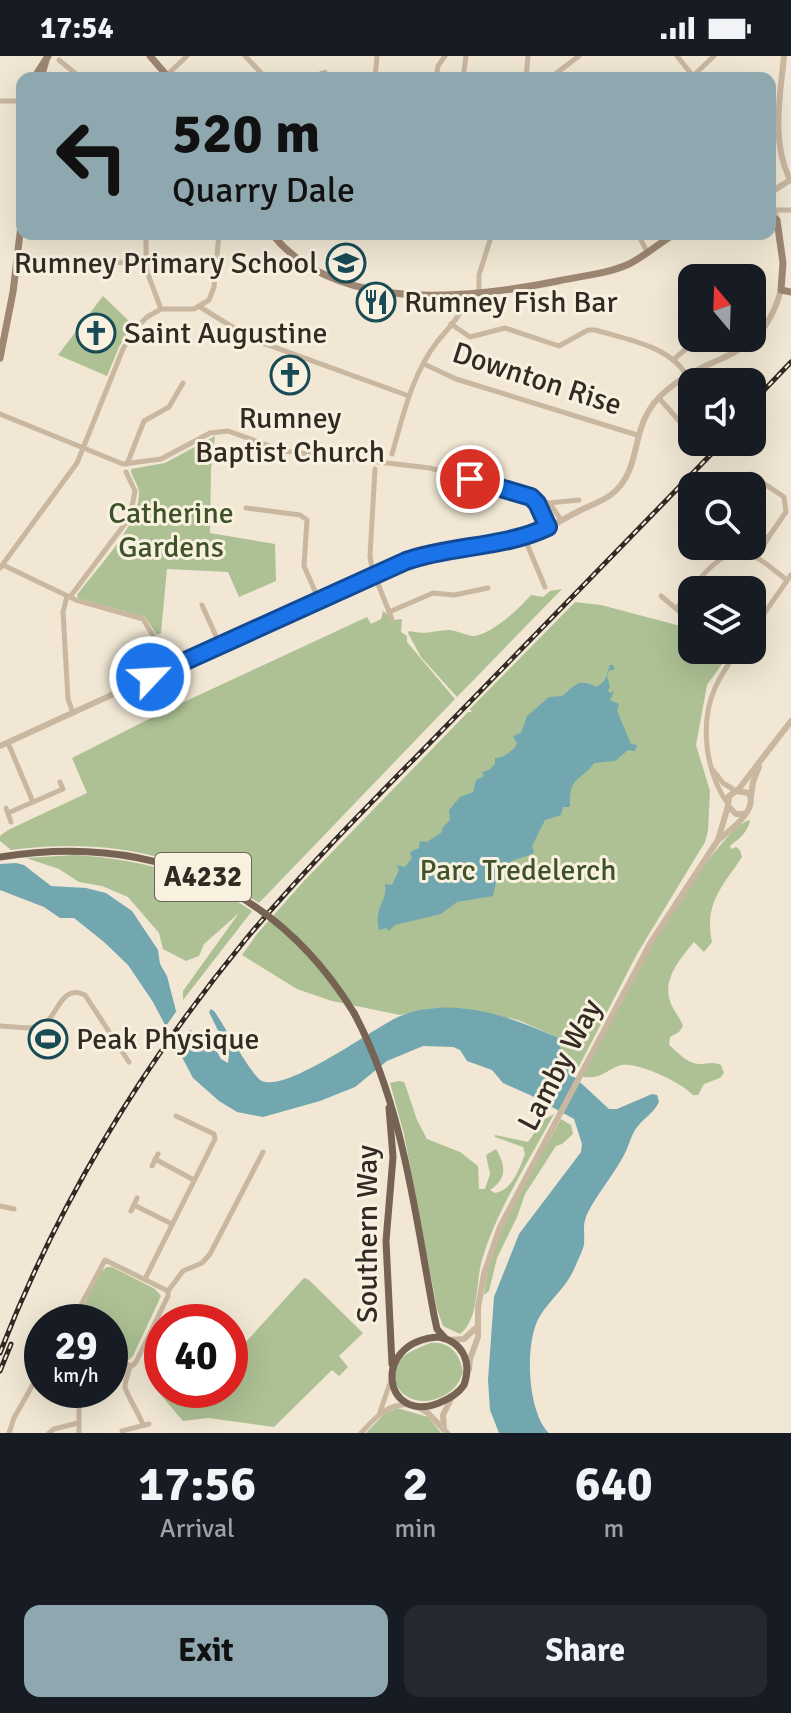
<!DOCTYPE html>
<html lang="en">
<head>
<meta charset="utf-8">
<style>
  :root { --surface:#171b24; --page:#242831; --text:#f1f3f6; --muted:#9ea1a6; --accent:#8fa7ae }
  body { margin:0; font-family:Signika,sans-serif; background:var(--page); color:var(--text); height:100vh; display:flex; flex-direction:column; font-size:30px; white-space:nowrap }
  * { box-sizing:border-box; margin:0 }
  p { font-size:26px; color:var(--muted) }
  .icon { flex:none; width:44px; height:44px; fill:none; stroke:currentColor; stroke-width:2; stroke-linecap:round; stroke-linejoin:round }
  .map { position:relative; height:1377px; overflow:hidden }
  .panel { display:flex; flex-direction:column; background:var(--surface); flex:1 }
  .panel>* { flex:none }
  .banner { position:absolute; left:16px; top:16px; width:760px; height:168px; border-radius:16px; box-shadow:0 8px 32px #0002; background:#8fa7ae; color:#111; overflow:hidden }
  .needle { width:52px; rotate:341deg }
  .controls { position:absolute; left:678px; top:208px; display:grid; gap:16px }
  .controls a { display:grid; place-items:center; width:88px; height:88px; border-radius:16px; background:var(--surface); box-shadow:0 8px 32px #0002; font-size:40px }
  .speed { position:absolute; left:24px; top:1248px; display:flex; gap:16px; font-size:40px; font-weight:700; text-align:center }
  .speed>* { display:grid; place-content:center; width:104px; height:104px; border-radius:50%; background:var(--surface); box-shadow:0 8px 32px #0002; line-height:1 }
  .speed small { font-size:20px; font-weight:400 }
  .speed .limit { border:12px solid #d22; background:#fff; color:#111 }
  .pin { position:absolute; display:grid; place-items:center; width:68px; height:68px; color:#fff; margin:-34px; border:4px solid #fff; border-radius:50%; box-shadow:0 2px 8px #0007 }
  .me { position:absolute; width:88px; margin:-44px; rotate:65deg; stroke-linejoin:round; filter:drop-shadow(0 0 6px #0008) }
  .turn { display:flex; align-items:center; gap:28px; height:168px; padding:0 24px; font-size:36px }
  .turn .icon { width:104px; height:104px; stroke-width:2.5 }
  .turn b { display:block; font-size:56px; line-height:68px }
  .eta { display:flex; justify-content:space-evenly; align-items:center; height:136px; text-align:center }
  .eta b { font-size:48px; font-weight:700; line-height:56px }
  .cta { display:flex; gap:16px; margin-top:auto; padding:16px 24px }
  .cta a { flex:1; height:92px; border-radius:16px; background:var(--accent); color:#111; font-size:32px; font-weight:700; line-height:92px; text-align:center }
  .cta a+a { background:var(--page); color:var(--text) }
  .status { display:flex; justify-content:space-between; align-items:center; height:56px; padding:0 40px; background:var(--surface); direction:ltr }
  .status svg { height:22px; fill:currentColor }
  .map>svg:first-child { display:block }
</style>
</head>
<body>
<div class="status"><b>17:54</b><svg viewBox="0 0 49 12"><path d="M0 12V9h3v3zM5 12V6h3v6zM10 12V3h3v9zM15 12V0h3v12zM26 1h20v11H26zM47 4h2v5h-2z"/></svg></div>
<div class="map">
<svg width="791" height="1377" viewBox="0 0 791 1377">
  <rect width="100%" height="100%" fill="#f1e7d4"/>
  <g fill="#adc194">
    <path d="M 103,240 L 132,268 L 119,291 L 107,320 L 58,299 Z"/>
    <path d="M 215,380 L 211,414 L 210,477 L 275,488 L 276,525 L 239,541 L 228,516 L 167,513 L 161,577 L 157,579 L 145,561 L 78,542 L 77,539 C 95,514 141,468 139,436 C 138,427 131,421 131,413 L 165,407 Z"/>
    <path d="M 562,533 L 457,641 L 421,601 L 408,577 L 409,575 C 428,579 431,575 448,574 C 456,574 465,579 473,580 C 490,580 521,551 531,539 L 543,541 L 550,535 Z"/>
    <path d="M 575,546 L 601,549 L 692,573 L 692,594 L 732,594 L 707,629 L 696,689 L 710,735 L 708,775 L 705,786 L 637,898 L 574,1020 L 569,1016 L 557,981 L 518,964 L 462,952 L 432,952 L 400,959 L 332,945 L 297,933 L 242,899 L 257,878 L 303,826 L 468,656 L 472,656 L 470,653 Z"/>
    <path d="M 383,555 L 394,564 L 402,563 L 401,576 L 407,580 L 407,586 L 455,643 L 259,847 C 181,796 103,782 11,794 L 0,785 L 0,780 L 8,774 L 87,737 L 72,702 L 151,662 L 138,634 L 155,626 L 169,653 L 367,561 L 371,568 L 381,563 Z"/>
    <path d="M 750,764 C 748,776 740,782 730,790 L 731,793 L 736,791 L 740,794 L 742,801 C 722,831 704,847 712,886 L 704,896 L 694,886 C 679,904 659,927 673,952 C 677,959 680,962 683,970 L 679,976 L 670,981 L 669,989 C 679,997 686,1007 699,1008 C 708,1008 712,1005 721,1009 L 724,1017 L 720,1022 L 704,1028 L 698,1039 L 693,1039 C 682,1027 634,1003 618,1010 C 604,1016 600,1023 583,1021 C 596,980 714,771 750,764 Z"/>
    <path d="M 75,799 C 139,803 198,818 252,855 L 183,944 L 183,935 L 239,857 L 204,888 L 199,900 L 186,905 L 163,893 L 159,877 L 128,841 L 102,830 L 79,826 L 59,813 L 26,802 Z"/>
    <path d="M 399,1025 L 404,1026 L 406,1031 L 417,1064 L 427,1083 L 460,1096 L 478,1110 L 479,1133 L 485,1133 L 490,1118 L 486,1099 L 496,1093 C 506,1110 507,1123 490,1134 L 495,1137 C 513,1134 519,1113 525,1098 L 523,1091 L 495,1081 L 495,1079 L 528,1086 L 543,1064 L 554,1058 C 529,1105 497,1153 482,1204 C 475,1228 480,1262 460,1278 L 443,1270 L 437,1253 L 404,1078 L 390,1027 Z"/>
    <path d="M 561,1063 L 571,1069 L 573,1078 L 562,1088 L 556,1090 L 525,1138 L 517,1161 L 497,1202 L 489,1235 L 484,1239 C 490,1176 532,1117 561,1063 Z"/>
    <path d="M 107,1211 L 112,1211 L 155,1233 L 161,1240 L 133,1300 L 129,1304 L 110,1298 L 110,1266 L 76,1266 L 100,1216 Z"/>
    <path d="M 304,1222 L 309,1224 L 363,1277 L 339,1300 L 348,1311 L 339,1320 L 332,1314 L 274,1371 L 208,1362 L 183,1365 L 154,1331 L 162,1323 L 162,1334 L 230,1334 L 230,1304 L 234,1300 L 230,1297 L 231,1275 L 245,1287 Z"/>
    <path d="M 430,1287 C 450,1285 460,1298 463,1316 C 459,1328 454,1334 443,1340 C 410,1357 381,1327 402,1302 C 409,1295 421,1291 430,1287 Z"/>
    <path d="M 397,1352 L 428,1361 L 441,1377 L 366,1377 L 385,1357 Z"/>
  </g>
  <g fill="#72a7b0">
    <path d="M 610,609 L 613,609 L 615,613 L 609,615 L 607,620 L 610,631 L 608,634 L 610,637 L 614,635 L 610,644 L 619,648 L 617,655 L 631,688 L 637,689 L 635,695 L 628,694 L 615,705 L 594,707 C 580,727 569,718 570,751 L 563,751 L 561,759 L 545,764 L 532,790 L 534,796 C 527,802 517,801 509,807 C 503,811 503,818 497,822 L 493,840 L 457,846 L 441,858 L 395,869 L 389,875 L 386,872 L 379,874 C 373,851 388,846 385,828 L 392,829 L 399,814 L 396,809 L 405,811 L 412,802 L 410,796 L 419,792 L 420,785 L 427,786 L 442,776 L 443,771 L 450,764 L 449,754 L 460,741 L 473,736 L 476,724 L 484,720 L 482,716 L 489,714 L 495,708 L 495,702 C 502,703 514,694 517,688 L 513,680 L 521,677 L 527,660 L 549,641 L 562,640 C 575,630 578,621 597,631 L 605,624 Z"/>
    <path d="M 16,807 L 24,809 L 51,830 L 86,832 L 106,837 L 132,855 L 158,894 L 160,908 L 167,920 L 176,955 L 193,977 L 210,983 L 221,1003 L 228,1007 L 229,997 L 209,956 L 211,953 L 214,955 C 223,967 253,1022 262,1025 C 288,1036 372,973 398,961 C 407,957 417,954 427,953 C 472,946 517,964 557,981 L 569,1016 L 609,1053 L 617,1053 L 652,1038 L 657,1039 L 659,1046 C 653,1058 642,1063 635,1074 C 630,1082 628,1093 623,1101 C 612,1121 597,1138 587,1158 C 582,1170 585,1177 584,1188 C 583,1194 578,1204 575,1211 C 567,1231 551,1242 540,1260 C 524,1285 527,1356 549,1377 L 499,1377 L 490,1354 L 488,1324 L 494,1241 L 519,1178 L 581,1096 L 582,1088 L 574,1063 L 530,1039 L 503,1027 L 492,1014 L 467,1005 L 460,994 L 453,991 L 423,990 L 387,1005 L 355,1031 L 320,1045 L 263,1061 L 237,1056 L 219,1045 L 193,1022 L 153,946 L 128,909 L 104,886 L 74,862 L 60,862 L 44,851 L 0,834 L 0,808 Z"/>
  </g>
  <path fill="#f1e7d4" d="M 180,950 L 193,970 L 175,996 L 164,973 Z"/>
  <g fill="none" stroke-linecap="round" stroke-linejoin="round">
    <g stroke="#c9b7a0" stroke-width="5">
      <path d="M 245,0 L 263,19"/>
      <path d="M 677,0 L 693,20"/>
      <path d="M 59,4 L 81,22"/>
      <path d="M 167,19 L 187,0"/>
      <path d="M 309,22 L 325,16"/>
      <path d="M 375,22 L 377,0"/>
      <path d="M 436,22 L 438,10 L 445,0"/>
      <path d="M 463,22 L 466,0"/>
      <path d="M 526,22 L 528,0"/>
      <path d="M 550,22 L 579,0"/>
      <path d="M 691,22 L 714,0"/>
      <path d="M 0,45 L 22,45"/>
      <path d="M 774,154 L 791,154"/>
      <path d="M 146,178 L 146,213 L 161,253"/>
      <path d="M 638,178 L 647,196"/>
      <path d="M 92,206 L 145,207"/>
      <path d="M 479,237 L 479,219 L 492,178"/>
      <path d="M 684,237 L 692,242"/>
      <path d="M 200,251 L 252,283 L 409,340"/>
      <path d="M 451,268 L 470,281 L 505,272 L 559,290 L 588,274 L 595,274 C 626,283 670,290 687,320"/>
      <path d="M 673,304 L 699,282"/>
      <path d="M 424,308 L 456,323 L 637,379"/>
      <path d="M 659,342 L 689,376"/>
      <path d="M 0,358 L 123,408 L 161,403 L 210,377 L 228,375 L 284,395 L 430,412 L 540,442 L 551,449 L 561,464"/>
      <path d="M 392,398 C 403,360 412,318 437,286 C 448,272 465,257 466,239"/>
      <path d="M 127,408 L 144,365 L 169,351 L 183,327"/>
      <path d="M 375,413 L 370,500 L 372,513 L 392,563"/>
      <path d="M 732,430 L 738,421 L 750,418 L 784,441 L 786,456 L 768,482 L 752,471"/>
      <path d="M 532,441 L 537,447 L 548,471"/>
      <path d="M 549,447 L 579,444"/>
      <path d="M 246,452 L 300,459 L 307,464 L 304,510 L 319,544"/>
      <path d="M 524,481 L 545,531"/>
      <path d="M 757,502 L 768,482"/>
      <path d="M 3,509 L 76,544 L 143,563 L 172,611"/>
      <path d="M 0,512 L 77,407 L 123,293 L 133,275 L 147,261 L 161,253 L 194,253 L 209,244 L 214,231 L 219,178"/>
      <path d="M 728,534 L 733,526 L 744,534"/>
      <path d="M 67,540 L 63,556 L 68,643 L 73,657"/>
      <path d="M 661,540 L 692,566"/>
      <path d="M 70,541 L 130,461 L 135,435 L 126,416"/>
      <path d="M 202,549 L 220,589"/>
      <path d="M 677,552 C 691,535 718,491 744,497 C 760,500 774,515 787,524"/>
      <path d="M 389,556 L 433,537 L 454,539 L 488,532"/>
      <path d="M 752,575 L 791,519"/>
      <path d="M 8,687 L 33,746"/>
      <path d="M 713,714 L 723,727 L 736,735"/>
      <path d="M 728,748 C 706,717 699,668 715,632 C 721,618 730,606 738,594"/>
      <path d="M 6,752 L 11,766"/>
      <path d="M 8,757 L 63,733 L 60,726"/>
      <path d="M 0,970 L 28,972 L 43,970 C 59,957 61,928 85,939 L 129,1006"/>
      <path d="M 155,1103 L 194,1124"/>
      <path d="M 152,1110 L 158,1098"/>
      <path d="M 134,1149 L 172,1168"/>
      <path d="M 0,1150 L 14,1153"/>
      <path d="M 131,1155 L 137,1142"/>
      <path d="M 145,1223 L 215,1083 L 214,1078 L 176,1060"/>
      <path d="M 168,1235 L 183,1215 L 202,1207 L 210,1198 L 263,1096"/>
      <path d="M 72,1266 L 105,1204 L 168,1235 L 168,1240 L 136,1306 L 132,1310 L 110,1302"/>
      <path d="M 130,1310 C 129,1317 125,1324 125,1331 C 125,1336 140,1359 143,1369"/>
      <path d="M 380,1356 L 391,1324"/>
      <path d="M 122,1375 L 149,1368"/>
      <path d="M 9,1377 L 14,1362 L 40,1316"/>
      <path d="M 49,1377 L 54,1373 L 78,1367"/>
      <path d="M 79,1377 L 79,1352 L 85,1334"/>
      <path d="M 361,1377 C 375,1362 387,1347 409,1349"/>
    </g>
    <g stroke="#c9b7a0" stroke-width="6">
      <path d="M 770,137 L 790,124 C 771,85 780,42 784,0"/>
      <path d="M 770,141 L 777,164"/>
      <path d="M 0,690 L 393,510 C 438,493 485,493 530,479 C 547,474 563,463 579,455 C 593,448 610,443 620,430 C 643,402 629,365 667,334 C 714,294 761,307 781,234"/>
      <path d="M 738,734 L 791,665"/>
      <path d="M 751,741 L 753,726 L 759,711"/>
      <path d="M 718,784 C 731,774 758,754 749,737 L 736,735 L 729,740 L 728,750 L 736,758 L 744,758"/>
      <path d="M 449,1284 L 464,1283 L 477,1271"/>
      <path d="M 469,1313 L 470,1303 L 478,1281 L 478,1252 L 484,1218 L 500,1171 L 651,886 L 718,784 L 728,750"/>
      <path d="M 420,1352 L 428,1357 L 447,1377"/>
      <path d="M 444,1373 L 443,1359 L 451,1343"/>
    </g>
    <g stroke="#9d8672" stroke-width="7">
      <path d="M 150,0 L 169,22"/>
      <path d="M 34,22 L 48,0"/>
      <path d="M 41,22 L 46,4"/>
      <path d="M 22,66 L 22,123"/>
      <path d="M 770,160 L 777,164 L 783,207 L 781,234 L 791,236"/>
      <path d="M 272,178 C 336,258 469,243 558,225 C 581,220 607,218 629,208 C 645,200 659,187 675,178"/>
      <path d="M 0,302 L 13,236 L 22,161"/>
    </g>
    <g stroke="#766354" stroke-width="7">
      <path d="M 354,957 C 403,1049 415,1158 434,1259 L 437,1273 L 445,1282"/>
      <path d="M 389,1052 L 393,1101 L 386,1185 L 392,1308"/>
      <path d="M 439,1281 C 463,1286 472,1306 464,1329 C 458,1338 449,1343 439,1347 C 383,1369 370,1285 439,1281 Z"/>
    </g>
    <defs>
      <g id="rail">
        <path d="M 752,347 L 791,306"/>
        <path d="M 0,1297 C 58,1147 144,1007 246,883 C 313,803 389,729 462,654 C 549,565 636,475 723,386"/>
        <path d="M 0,1315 L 11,1288"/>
      </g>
    </defs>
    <use href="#rail" stroke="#332a24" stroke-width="5"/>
    <use href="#rail" stroke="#f9f1e0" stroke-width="2" stroke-dasharray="6" stroke-linecap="butt"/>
    <path stroke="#766354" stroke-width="7" d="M 0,801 C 147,777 275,828 354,957"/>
  </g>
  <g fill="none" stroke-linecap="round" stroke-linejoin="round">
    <defs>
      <path id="route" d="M 150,621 L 406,505 C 452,489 504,492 548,471 L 537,447 L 531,441 L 470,423"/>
    </defs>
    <use href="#route" stroke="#114b97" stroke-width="20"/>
    <use href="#route" stroke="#1a73e8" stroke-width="14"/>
  </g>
  <defs>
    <symbol id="school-ring" viewBox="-11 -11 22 22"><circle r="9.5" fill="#f9f1e0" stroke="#184b56" stroke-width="1.5"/><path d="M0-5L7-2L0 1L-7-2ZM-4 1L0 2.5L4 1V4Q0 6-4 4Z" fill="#184b56"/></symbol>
    <symbol id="restaurant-ring" viewBox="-11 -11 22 22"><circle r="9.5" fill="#f9f1e0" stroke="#184b56" stroke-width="1.5"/><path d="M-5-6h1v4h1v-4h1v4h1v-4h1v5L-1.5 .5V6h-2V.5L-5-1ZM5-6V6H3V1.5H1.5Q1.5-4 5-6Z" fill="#184b56"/></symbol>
    <symbol id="church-ring" viewBox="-11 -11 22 22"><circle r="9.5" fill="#f9f1e0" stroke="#184b56" stroke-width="1.5"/><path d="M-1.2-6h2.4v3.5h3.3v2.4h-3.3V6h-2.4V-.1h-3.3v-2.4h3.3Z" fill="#184b56"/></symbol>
    <symbol id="stadium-ring" viewBox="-11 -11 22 22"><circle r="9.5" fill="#f9f1e0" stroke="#184b56" stroke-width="1.5"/><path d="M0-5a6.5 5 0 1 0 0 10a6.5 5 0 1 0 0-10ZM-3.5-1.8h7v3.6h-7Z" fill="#184b56"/></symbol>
  </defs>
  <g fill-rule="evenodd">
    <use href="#school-ring" x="324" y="185" width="44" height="44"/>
    <use href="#restaurant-ring" x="354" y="224" width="44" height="44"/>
    <use href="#church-ring" x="74" y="255" width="44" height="44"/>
    <use href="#church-ring" x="268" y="297" width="44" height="44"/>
    <use href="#stadium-ring" x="26" y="961" width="44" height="44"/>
  </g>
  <g text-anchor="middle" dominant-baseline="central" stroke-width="6" stroke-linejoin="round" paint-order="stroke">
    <rect fill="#f9f1e0" stroke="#6e665c" stroke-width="2" x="155" y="797" width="96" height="48" rx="6"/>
    <g font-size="28" font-weight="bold" fill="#332a24">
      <text x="203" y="821">A4232</text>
    </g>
    <g font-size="30" fill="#332a24" stroke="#f9f1e0" text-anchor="start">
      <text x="318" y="207" text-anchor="end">Rumney Primary School</text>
      <text x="404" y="246">Rumney Fish Bar</text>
      <text x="124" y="277">Saint Augustine</text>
      <text x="290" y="362" text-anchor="middle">Rumney<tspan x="290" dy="34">Baptist Church</tspan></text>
      <text x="76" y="983">Peak Physique</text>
    </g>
    <g font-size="30" fill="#332a24" stroke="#f9f1e0">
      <text transform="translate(537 323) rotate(18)">Downton Rise</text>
      <text transform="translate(560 1009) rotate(-62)">Lamby Way</text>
      <text transform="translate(367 1178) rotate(-90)">Southern Way</text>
    </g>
    <g font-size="30" fill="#3e5227" stroke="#f9f1e0">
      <text x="171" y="457">Catherine<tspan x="171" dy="34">Gardens</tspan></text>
      <text x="518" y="814">Parc Tredelerch</text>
    </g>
  </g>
</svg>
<div class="controls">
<a><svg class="needle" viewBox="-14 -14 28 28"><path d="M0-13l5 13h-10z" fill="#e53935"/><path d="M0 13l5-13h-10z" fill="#9ea1a6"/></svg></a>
<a><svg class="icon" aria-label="sound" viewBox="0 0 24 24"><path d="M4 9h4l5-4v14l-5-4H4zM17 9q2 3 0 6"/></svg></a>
<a><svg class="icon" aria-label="search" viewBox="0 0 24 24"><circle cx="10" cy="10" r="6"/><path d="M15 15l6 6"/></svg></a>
<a><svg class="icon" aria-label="layers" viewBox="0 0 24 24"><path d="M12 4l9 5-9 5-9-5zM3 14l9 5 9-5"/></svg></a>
</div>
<div class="speed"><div>29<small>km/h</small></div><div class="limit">40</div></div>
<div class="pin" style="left:470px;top:423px;background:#d93025"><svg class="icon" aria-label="arrive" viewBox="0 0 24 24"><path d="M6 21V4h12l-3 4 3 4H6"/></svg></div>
<svg class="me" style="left:150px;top:621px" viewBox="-20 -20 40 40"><circle r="17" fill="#1a73e8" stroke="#fff" stroke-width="3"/><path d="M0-11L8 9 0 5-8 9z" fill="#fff"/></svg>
<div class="banner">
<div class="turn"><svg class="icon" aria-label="left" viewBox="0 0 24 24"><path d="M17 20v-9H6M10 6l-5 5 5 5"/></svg><div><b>520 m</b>Quarry Dale</div></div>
</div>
</div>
<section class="panel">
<div class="eta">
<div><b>17:56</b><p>Arrival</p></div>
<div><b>2</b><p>min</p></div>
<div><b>640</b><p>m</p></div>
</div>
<div class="cta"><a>Exit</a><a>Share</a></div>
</section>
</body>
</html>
